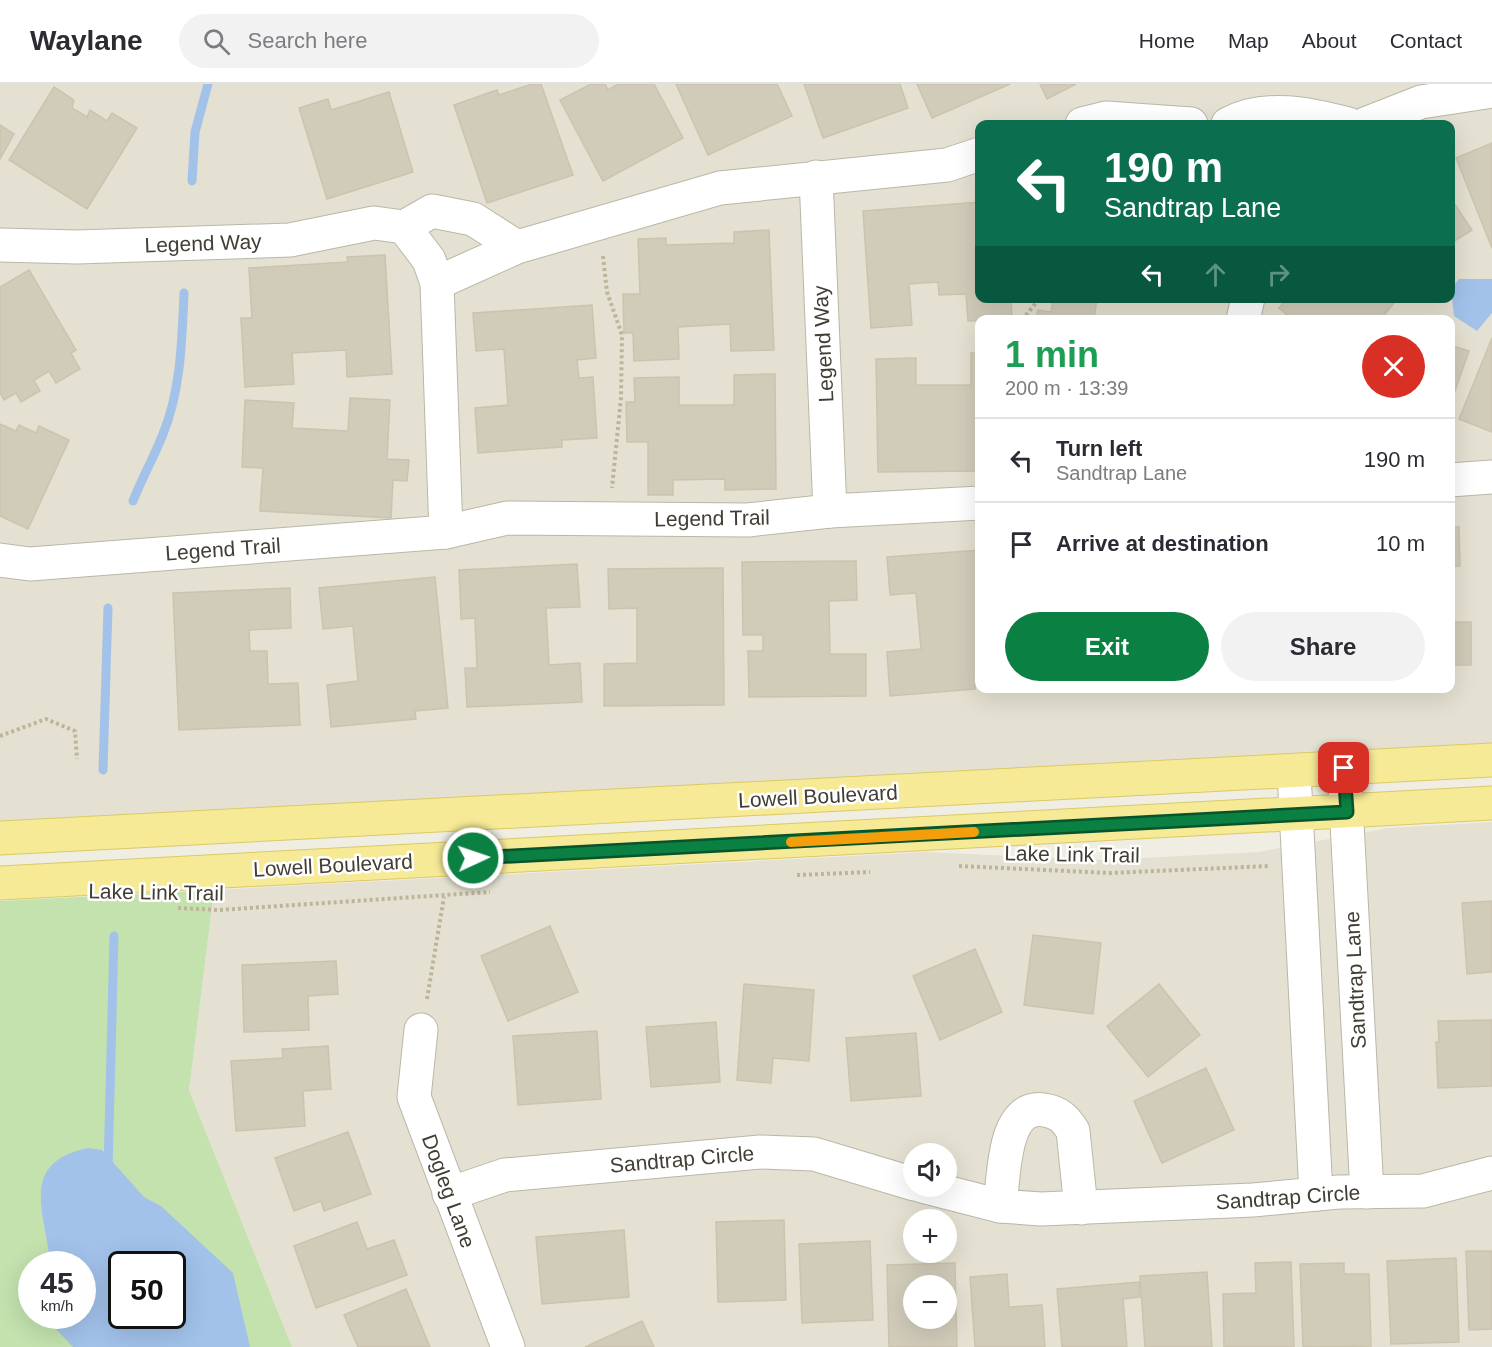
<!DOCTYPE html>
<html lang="en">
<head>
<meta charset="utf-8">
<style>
  :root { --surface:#fff; --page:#f2f2f3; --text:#2b2b33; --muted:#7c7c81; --line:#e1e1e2; --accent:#0b8043 }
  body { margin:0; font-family:Helvetica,sans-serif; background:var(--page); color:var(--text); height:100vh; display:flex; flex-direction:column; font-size:22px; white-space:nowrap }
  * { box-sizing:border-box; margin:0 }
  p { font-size:20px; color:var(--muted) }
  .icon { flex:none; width:33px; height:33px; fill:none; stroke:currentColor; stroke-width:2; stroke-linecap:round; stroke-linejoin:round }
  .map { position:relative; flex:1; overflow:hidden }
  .drawer { position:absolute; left:975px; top:231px; width:480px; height:378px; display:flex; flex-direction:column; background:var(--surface); border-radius:12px; box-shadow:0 6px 24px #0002 }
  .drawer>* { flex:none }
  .hud { position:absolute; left:975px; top:36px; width:480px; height:183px; border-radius:12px; box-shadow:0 6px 24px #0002; background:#0b6e4f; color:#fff; overflow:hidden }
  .fabs { position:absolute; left:903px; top:1059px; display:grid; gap:12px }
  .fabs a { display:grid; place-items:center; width:54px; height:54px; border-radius:50%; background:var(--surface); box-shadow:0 6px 24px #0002; font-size:30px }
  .speed { position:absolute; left:18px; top:1167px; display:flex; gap:12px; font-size:30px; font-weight:700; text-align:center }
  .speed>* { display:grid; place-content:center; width:78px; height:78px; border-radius:50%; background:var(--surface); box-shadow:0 6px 24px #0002; line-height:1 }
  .speed small { font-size:15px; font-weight:400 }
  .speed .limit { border:3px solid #111; border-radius:9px; background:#fff; color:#111 }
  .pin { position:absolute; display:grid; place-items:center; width:51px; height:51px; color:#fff; margin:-26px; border-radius:12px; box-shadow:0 3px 9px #0006 }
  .me { position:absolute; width:66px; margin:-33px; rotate:87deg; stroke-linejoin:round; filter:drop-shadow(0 0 4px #0008) }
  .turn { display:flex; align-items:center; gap:21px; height:126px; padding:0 30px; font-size:27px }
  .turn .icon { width:78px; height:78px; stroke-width:2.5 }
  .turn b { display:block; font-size:42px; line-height:51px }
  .lanes { display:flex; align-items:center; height:57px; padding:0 30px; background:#0003; justify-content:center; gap:30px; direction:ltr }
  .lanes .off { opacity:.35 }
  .round { display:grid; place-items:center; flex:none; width:63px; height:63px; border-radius:32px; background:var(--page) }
  .overview { display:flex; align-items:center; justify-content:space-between; height:102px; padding:0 30px }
  h1 { font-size:36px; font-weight:600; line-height:45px; color:#1e9e55 }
  .primary-button { display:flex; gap:12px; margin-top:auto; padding:12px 30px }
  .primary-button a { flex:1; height:69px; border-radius:36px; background:var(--accent); color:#fff; font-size:24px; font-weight:600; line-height:69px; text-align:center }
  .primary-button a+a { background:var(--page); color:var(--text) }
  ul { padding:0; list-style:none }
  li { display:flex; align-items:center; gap:18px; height:84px; padding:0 30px; border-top:2px solid var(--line) }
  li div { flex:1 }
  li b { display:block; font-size:22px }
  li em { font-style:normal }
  header { display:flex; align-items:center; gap:36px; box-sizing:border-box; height:84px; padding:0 30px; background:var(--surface); border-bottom:2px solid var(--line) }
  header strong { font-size:28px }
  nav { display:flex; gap:33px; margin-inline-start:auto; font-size:21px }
  .search { width:420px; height:54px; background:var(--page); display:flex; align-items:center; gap:15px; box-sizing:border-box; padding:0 21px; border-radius:33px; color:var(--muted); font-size:22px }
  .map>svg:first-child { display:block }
</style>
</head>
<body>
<header>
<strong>Waylane</strong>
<div class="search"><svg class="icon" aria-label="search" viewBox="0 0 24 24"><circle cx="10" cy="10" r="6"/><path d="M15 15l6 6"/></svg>Search here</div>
<nav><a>Home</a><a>Map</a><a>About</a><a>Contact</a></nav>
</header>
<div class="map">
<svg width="1492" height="1263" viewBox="0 0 1492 1263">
  <rect width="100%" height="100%" fill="#f0eee3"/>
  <g fill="#e4e1d2" fill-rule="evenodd">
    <path d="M 0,0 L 1492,0 L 1492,660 L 1331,675 L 1166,676 L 0,739 ZM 980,40 L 1450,40 L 1450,214 L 980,214 ZM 980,236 L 1450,236 L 1450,604 L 980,604 Z"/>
    <path d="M 1492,738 L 1492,1263 L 292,1263 L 189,1006 L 214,806 L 927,768 L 1103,776 L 1258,768 L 1389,744 ZM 914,1070 L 946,1070 L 946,1102 L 914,1102 ZM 914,1136 L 946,1136 L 946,1168 L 914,1168 ZM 914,1202 L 946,1202 L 946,1234 L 914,1234 Z"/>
  </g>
  <path fill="#c3e2ae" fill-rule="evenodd" d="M 214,806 L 189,1006 L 292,1263 L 0,1263 L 0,817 ZM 32,1180 L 82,1180 L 82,1232 L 32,1232 ZM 122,1180 L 172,1180 L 172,1232 L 122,1232 Z"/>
  <g fill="#a2c2ea" fill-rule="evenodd">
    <path d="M 1459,195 L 1492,195 L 1492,229 L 1477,247 L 1454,232 L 1451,205 Z"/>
    <path d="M 88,1064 L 102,1066 L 144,1113 L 161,1122 L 233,1189 L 250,1263 L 73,1263 L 55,1244 L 51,1232 L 82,1232 L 82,1180 L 50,1180 C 47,1132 16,1079 88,1064 ZM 122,1180 L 172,1180 L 172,1232 L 122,1232 Z"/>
  </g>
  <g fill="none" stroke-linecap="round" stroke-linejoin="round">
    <g stroke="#a2c2ea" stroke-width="9">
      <path d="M 192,97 L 195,48 L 208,0"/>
      <path d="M 133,417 C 142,394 154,373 163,350 C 181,306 182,255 184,209"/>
      <path d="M 103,686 L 108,524"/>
      <path d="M 108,1086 L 114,852"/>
    </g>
  </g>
  <g fill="#d1cbba" stroke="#cbc4ad" stroke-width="1.5" fill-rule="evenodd">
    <path d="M 532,0 L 541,0 L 573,91 L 487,119 L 454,21 L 497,6 L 499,11 Z"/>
    <path d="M 591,0 L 605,0 L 608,6 L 618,0 L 654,0 L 683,54 L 603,97 L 560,16 Z"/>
    <path d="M 676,0 L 777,0 L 792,32 L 708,71 Z"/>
    <path d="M 804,0 L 900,0 L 908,24 L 823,54 Z"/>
    <path d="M 917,0 L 1010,0 L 932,34 Z"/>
    <path d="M 1040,0 L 1076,0 L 1047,15 Z"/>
    <path d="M 54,3 L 74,16 L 72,24 L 87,33 L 90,26 L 107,37 L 112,29 L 137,44 L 87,125 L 9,76 Z"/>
    <path d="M 389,8 L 413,88 L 327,115 L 299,24 L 328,15 L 331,26 Z"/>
    <path d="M 0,41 L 14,50 L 0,75 Z"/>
    <path d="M 1492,59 L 1492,164 L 1456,74 Z"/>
    <path d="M 1450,113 L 1472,146 L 1450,160 Z"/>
    <path d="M 980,118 L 980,214 L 1011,214 L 1012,234 L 968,237 L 966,210 L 939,211 L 938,198 L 909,200 L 912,241 L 871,244 L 863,127 Z"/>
    <path d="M 769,146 L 774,266 L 731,267 L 730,240 L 678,243 L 679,275 L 634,277 L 633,249 L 624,249 L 623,210 L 640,210 L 638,155 L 666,154 L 666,161 L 734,159 L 734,148 Z"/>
    <path d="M 385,171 L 392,290 L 347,293 L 346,266 L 292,269 L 294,300 L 245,303 L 241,234 L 252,234 L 249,184 L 348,178 L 347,173 Z"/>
    <path d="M 29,186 L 76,266 L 71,269 L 80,285 L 56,299 L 49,287 L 34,296 L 40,307 L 21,318 L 16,309 L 4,316 L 0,309 L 0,203 Z"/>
    <path d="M 1053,214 L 1097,214 L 1094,236 L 1036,236 L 1038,226 L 1051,228 Z"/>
    <path d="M 1287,214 L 1398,214 L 1380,236 L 1293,236 L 1279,224 Z"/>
    <path d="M 592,221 L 596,274 L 577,276 L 579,294 L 593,293 L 597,354 L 562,356 L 562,363 L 478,369 L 475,324 L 508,321 L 504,265 L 476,267 L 473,229 Z"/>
    <path d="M 1492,254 L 1492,348 L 1459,335 Z"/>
    <path d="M 1450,261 L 1469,267 L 1450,321 Z"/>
    <path d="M 971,269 L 980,269 L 980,387 L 878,388 L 876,275 L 916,274 L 916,301 L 971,301 Z"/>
    <path d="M 775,290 L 776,405 L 725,406 L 725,395 L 673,396 L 673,411 L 648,411 L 648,358 L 627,358 L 626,318 L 635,318 L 634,294 L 679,293 L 679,321 L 734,321 L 734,291 Z"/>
    <path d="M 350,314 L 390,316 L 387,375 L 409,376 L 407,397 L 393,396 L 391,434 L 260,427 L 263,384 L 242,383 L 245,316 L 294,319 L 292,344 L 348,347 Z"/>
    <path d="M 0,340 L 16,347 L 19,341 L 36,349 L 39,342 L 69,356 L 28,445 L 0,432 Z"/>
    <path d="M 1450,443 L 1459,443 L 1460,482 L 1450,482 Z"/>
    <path d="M 980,466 L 980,600 L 975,601 L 975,605 L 890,612 L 887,568 L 921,565 L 916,509 L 890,511 L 887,473 Z"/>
    <path d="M 856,477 L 857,516 L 829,517 L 830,570 L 866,570 L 866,612 L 749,613 L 748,567 L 763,567 L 763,551 L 743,551 L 742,478 Z"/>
    <path d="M 577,480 L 580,523 L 546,524 L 549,581 L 580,579 L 582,618 L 467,623 L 465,584 L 477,584 L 475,534 L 461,535 L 459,486 Z"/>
    <path d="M 723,484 L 724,621 L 604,622 L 604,580 L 637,579 L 637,524 L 609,525 L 608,485 Z"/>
    <path d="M 435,493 L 448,624 L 415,627 L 416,635 L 331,643 L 327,601 L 358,597 L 353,542 L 323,545 L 319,504 Z"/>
    <path d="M 290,504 L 291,544 L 249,546 L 250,567 L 267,567 L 268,600 L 298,599 L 300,641 L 179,646 L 173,509 Z"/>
    <rect x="1450" y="538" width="21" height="43"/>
    <path d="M 1492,817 L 1492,888 L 1467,890 L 1462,819 Z"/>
    <path d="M 550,842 L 578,908 L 508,937 L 481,872 Z"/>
    <path d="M 1033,851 L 1101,859 L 1093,930 L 1024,921 Z"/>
    <path d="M 975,865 L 1002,928 L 940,956 L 913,892 Z"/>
    <path d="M 336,877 L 338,910 L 308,912 L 309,946 L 244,948 L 242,881 Z"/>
    <path d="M 744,900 L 814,906 L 809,977 L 773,974 L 771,999 L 737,996 Z"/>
    <path d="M 1159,900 L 1200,951 L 1148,993 L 1107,942 Z"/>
    <path d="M 1492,936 L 1492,1002 L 1438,1004 L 1436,958 L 1439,958 L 1438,937 Z"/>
    <path d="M 716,938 L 720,998 L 651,1003 L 646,943 Z"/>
    <path d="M 597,947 L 601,1015 L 518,1021 L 513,952 Z"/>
    <path d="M 916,949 L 921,1012 L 851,1017 L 846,954 Z"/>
    <path d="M 328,962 L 331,1005 L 303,1007 L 305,1042 L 236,1047 L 231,977 L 283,974 L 282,965 Z"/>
    <path d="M 1206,984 L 1234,1046 L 1162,1079 L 1134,1017 Z"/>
    <path d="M 348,1048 L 371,1110 L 324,1127 L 321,1117 L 294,1127 L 275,1074 Z"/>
    <path d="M 784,1136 L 786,1216 L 718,1218 L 716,1138 Z"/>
    <path d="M 357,1138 L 367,1165 L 394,1156 L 407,1191 L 316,1224 L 294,1162 Z"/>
    <path d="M 624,1146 L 629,1213 L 542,1220 L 536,1153 Z"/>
    <path d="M 870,1157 L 873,1236 L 802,1239 L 799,1160 Z"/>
    <path d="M 1466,1167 L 1492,1167 L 1492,1245 L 1469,1246 Z"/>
    <path d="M 1456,1174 L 1459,1258 L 1391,1260 L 1387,1177 Z"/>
    <path d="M 1291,1178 L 1294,1263 L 1224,1263 L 1223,1210 L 1256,1209 L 1255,1179 Z"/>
    <path d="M 955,1179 L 957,1263 L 889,1263 L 887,1181 ZM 914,1202 L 946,1202 L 946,1234 L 914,1234 Z"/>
    <path d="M 1344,1179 L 1344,1190 L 1369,1190 L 1371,1262 L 1303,1263 L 1300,1180 Z"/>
    <path d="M 1207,1188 L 1212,1263 L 1145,1263 L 1140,1192 Z"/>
    <path d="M 1007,1190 L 1009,1223 L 1042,1221 L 1045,1263 L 975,1263 L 970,1193 Z"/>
    <path d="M 1139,1198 L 1140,1213 L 1123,1215 L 1127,1263 L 1062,1263 L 1057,1205 Z"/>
    <path d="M 406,1205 L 430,1263 L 358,1263 L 344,1231 Z"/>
    <path d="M 642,1237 L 654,1263 L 585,1263 Z"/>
  </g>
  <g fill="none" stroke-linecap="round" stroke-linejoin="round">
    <defs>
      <g id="minor">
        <path d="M 1082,40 L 1106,34 L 1191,40"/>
        <path d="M 1228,40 C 1265,20 1310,30 1348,40"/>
        <path d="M 1365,40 L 1421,18 L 1492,7"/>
        <path d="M 816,93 L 830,427"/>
        <path d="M 404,143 L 432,127 L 473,135 L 517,163"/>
        <path d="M 0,161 L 77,163 L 290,156 L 374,139 L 404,143 L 429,176 L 437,199 L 446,448"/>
        <path d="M 437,199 L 517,163 L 720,104 L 947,81 L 980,70"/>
        <path d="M 1243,236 L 1248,214"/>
        <path d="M 1450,396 L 1492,393"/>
        <path d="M 0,476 L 30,480 L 446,448 L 507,434 L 748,436 L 830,427 L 980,419"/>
        <path d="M 1344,684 L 1367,1108"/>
        <path d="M 1294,688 L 1316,1110"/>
        <path d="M 421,946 L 414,1013 L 508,1263"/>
        <path d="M 922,1102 L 1000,1122 L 1041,1125 L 1253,1116 L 1339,1108 L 1423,1107 L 1492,1089"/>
        <path d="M 449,1110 L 505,1091 L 760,1068 L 814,1070 L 914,1100"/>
        <path d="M 1000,1122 C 1004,1095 1002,1019 1044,1026 C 1058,1028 1065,1034 1073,1047 L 1081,1124"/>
      </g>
      <g id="major">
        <path d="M 0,754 L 1492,676"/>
        <path d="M 0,799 L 1492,719"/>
      </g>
    </defs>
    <use href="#minor" stroke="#bbb7a7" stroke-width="35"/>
    <use href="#major" stroke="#dac967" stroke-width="35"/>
    <g stroke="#bbb599" stroke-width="4" stroke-dasharray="3 3" stroke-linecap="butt">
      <path d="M 603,172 L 607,208 L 622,251 L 621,314 L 612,404"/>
      <path d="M 1022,236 L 1040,214"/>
      <path d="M 0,652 L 46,635 L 75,647 L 77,675"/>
      <path d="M 959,782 L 1110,789 L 1269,782"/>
      <path d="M 797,791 L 870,788"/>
      <path d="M 178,824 L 219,826 L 490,808"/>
      <path d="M 427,915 L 444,813"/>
    </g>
    <use href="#minor" stroke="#fff" stroke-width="33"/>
    <use href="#major" stroke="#f7ea96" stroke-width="33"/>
  </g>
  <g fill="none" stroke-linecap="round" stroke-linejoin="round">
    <defs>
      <path id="route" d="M 473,774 L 1347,728 L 1344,684"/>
    </defs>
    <use href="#route" stroke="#07532c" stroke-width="15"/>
    <use href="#route" stroke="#0b8043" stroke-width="10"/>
    <path stroke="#f59e0b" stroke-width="10" d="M 791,758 L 974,748"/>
  </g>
  <g text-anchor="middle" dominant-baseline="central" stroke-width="5" stroke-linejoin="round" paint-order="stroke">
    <g font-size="21" fill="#423e34" stroke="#fff">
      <text transform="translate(203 159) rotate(-2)">Legend Way</text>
      <text transform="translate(823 260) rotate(-93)">Legend Way</text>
      <text transform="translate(712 434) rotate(-1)">Legend Trail</text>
      <text transform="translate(223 465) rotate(-4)">Legend Trail</text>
      <text transform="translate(818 712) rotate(-3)">Lowell Boulevard</text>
      <text transform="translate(1072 770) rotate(1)">Lake Link Trail</text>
      <text transform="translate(333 781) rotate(-3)">Lowell Boulevard</text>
      <text transform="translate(156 808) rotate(1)">Lake Link Trail</text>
      <text transform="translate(1355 896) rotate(-93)">Sandtrap Lane</text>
      <text transform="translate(682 1075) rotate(-5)">Sandtrap Circle</text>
      <text transform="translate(449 1107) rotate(70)">Dogleg Lane</text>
      <text transform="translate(1288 1113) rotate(-4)">Sandtrap Circle</text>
    </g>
  </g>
</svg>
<div class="fabs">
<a><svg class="icon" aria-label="sound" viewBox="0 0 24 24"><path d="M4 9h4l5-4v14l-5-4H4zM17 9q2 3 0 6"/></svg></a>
<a>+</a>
<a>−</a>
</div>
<div class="speed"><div>45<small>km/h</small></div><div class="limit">50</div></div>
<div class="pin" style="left:1344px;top:684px;background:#d93025"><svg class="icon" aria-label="arrive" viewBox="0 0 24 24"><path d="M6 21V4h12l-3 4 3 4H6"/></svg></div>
<svg class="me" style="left:473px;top:774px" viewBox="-20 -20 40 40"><circle r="17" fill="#0b8043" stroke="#fff" stroke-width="3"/><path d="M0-11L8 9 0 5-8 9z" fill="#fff"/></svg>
<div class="hud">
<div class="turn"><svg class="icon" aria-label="left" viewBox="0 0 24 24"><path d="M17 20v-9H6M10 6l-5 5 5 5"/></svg><div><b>190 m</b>Sandtrap Lane</div></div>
<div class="lanes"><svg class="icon" aria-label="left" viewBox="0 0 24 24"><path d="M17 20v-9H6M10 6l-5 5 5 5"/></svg><svg class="icon off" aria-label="ahead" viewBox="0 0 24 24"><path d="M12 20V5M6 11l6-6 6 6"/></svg><svg class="icon off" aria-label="right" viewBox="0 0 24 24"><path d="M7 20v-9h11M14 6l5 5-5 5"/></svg></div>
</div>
<section class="drawer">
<div class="overview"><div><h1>1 min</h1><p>200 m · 13:39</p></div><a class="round" style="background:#d93025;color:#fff"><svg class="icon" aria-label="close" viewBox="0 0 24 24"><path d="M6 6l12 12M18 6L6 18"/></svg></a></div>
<ul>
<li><svg class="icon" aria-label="left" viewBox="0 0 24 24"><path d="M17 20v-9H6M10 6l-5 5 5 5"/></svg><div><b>Turn left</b><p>Sandtrap Lane</p></div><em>190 m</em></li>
<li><svg class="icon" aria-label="arrive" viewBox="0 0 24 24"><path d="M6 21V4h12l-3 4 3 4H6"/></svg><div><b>Arrive at destination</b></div><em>10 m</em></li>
</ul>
<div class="primary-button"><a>Exit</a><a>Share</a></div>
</section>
</div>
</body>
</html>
